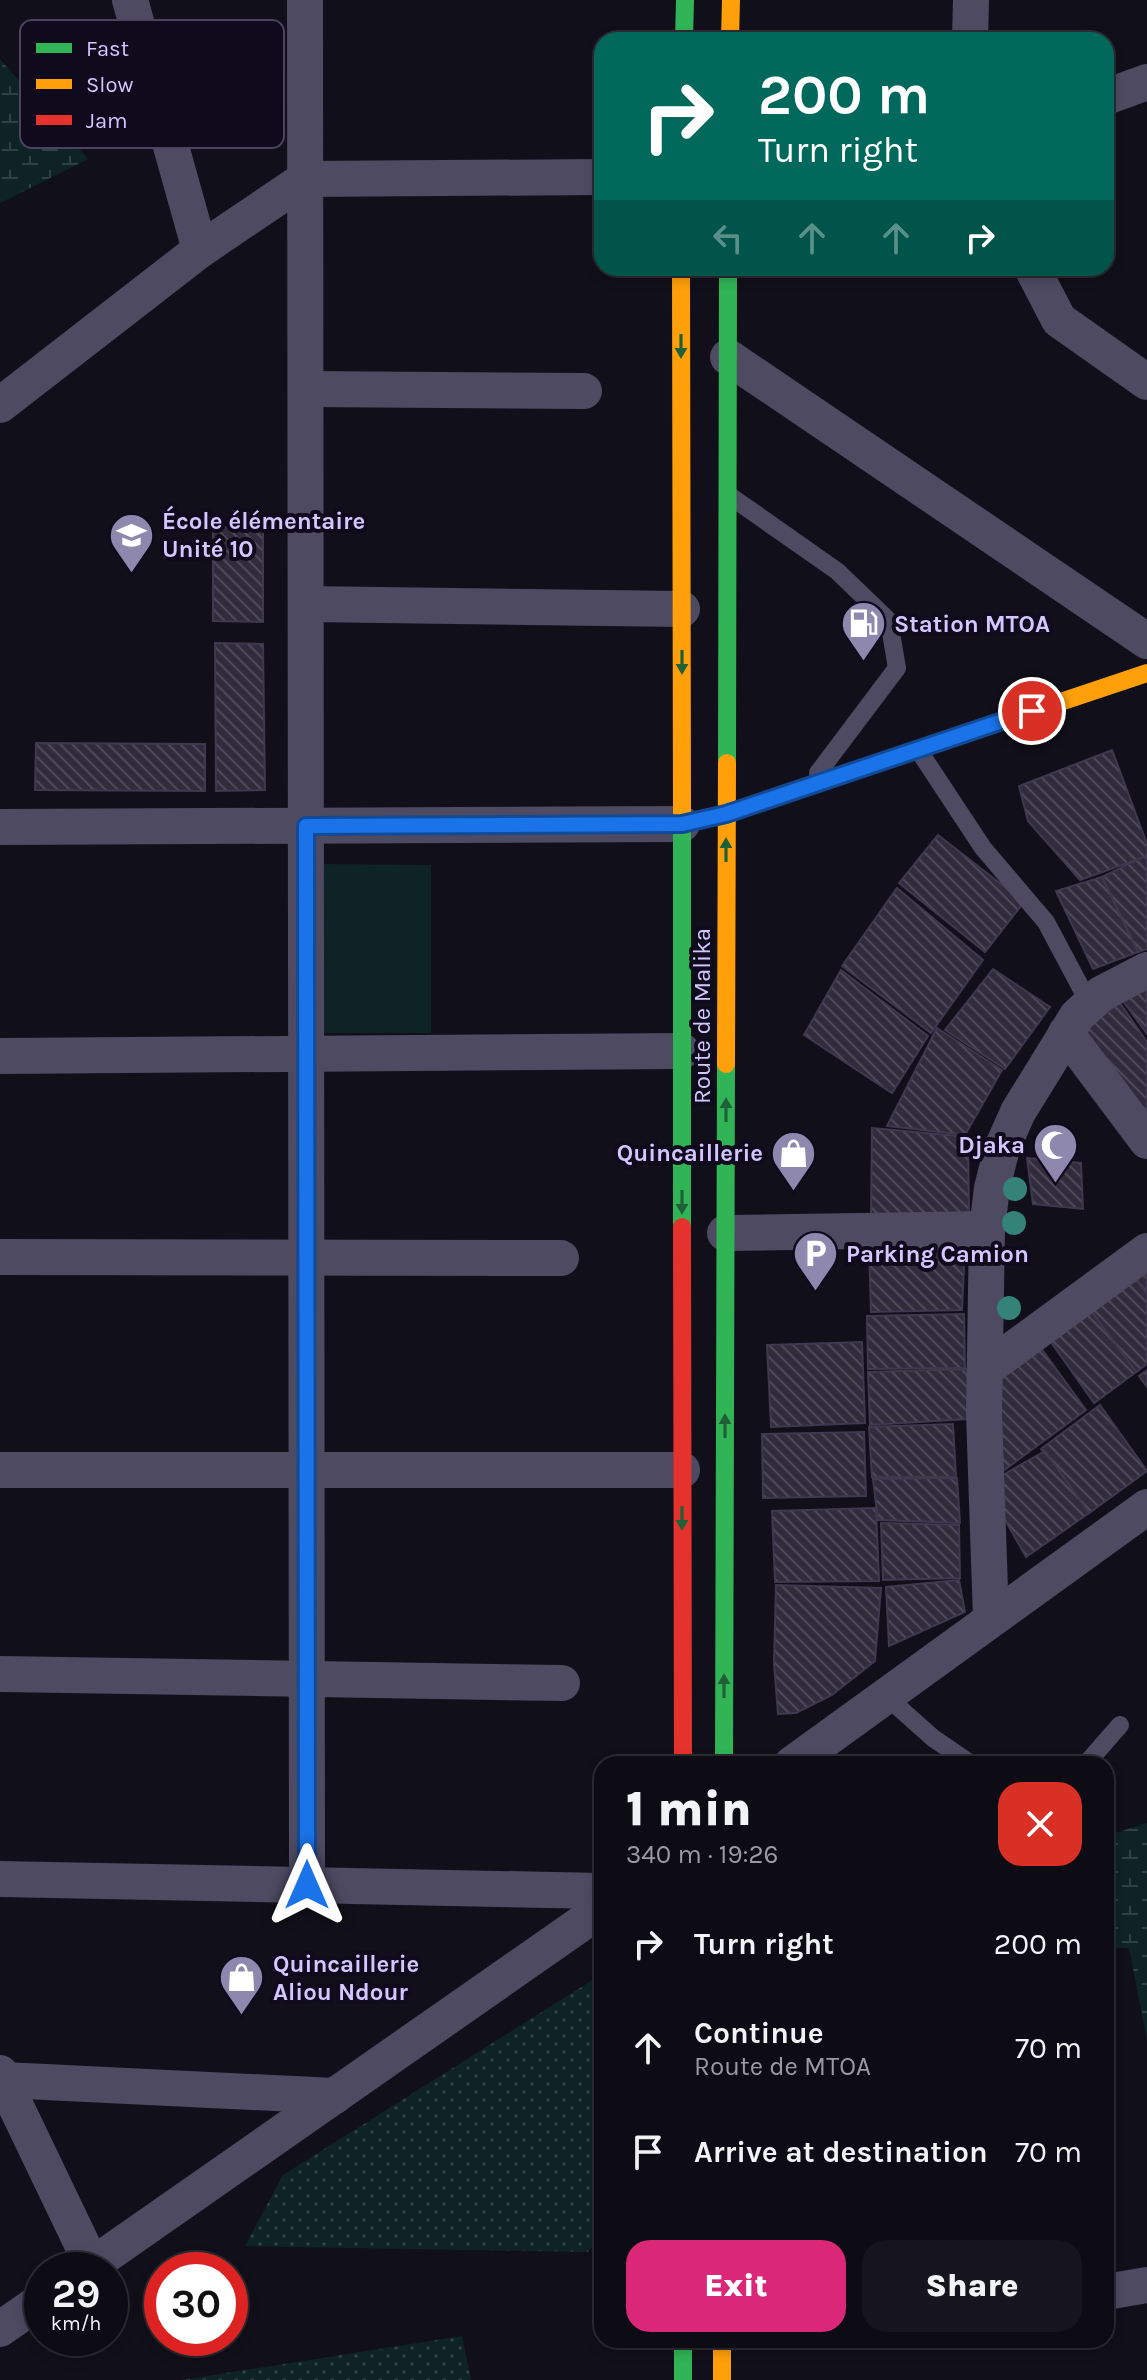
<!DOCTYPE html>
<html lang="en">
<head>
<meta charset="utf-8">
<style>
  :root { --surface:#0d0b13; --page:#16141c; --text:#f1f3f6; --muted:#9a9ba0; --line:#2d2b33; --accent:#db2777 }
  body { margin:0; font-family:Karla,sans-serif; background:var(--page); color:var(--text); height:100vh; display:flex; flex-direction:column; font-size:30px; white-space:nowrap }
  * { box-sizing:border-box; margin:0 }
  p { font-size:26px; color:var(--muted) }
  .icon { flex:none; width:44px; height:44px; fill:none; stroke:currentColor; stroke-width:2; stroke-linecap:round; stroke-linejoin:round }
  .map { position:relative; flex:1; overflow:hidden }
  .sheet { position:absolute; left:594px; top:1756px; width:520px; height:592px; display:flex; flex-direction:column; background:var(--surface); border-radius:24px; box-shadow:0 4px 12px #0003,0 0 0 2px var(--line) }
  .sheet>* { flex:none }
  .guide { position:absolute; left:594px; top:32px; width:520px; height:244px; border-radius:24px; box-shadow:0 4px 12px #0003,0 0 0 2px var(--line); background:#00695c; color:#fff; overflow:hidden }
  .speed { position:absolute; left:24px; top:2252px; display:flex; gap:16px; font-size:40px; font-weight:700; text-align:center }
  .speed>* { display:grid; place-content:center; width:104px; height:104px; border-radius:50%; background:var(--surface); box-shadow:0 4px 12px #0003,0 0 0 2px var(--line); line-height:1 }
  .speed small { font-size:20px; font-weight:400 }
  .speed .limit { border:12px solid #d22; background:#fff; color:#111 }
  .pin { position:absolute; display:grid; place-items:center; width:68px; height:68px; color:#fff; margin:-34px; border:4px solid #fff; border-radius:50%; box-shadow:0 2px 8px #0007 }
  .me { position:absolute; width:88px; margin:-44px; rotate:0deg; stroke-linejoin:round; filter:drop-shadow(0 0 6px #0008) }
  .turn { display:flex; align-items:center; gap:28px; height:168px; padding:0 32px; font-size:36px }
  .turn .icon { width:104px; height:104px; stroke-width:2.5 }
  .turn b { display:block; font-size:56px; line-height:68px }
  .lanes { display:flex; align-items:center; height:76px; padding:0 32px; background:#0003; justify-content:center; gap:40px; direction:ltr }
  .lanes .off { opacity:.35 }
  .round { display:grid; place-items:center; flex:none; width:84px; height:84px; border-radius:24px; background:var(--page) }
  .overview { display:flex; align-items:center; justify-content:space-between; height:136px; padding:0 32px }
  h1 { font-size:48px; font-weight:800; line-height:60px }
  .cta { display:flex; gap:16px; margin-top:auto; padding:16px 32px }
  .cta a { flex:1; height:92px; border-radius:24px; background:var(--accent); color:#fff; font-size:32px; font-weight:800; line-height:92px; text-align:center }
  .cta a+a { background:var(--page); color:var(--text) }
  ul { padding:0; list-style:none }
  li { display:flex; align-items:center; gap:24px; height:104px; padding:0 32px }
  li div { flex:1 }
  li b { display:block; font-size:30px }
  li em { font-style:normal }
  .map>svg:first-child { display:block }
</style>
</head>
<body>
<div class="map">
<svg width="1147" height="2380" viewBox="0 0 1147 2380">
  <defs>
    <pattern id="grass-dots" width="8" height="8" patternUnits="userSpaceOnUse" patternTransform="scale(2)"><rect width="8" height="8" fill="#0e2325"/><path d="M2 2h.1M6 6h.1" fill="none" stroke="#304146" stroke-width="1.8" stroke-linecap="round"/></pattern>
    <pattern id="wetland-marsh" width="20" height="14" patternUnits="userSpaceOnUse" patternTransform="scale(2)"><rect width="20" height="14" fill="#0e2325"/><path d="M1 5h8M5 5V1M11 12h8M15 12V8" fill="none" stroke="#304146"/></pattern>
    <pattern id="building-back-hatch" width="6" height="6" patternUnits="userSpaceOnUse" patternTransform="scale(2)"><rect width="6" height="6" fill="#302c3c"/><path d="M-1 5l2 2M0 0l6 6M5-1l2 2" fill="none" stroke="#4d4959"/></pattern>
  </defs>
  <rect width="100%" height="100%" fill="#110f19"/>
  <g fill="url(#grass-dots)">
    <path d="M 602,1974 L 602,2234 L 588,2252 L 245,2246 L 283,2175 Z"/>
    <path d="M 462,2336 L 471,2380 L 182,2380 Z"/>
  </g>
  <g fill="url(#wetland-marsh)">
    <path d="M 0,59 L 88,159 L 0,203 Z"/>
    <path d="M 1147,1823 L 1147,2040 L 1129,1948 L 1106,1948 L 1106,1836 Z"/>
  </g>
  <path fill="#0e2325" d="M 322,864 L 431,865 L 431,1033 L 323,1033 Z"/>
  <g fill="url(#building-back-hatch)" stroke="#3e394e" stroke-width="2">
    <path d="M 213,527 L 263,527 L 263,622 L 213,621 Z"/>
    <path d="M 215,643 L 263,644 L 265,790 L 216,791 Z"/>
    <path d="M 36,743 L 205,744 L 205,791 L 35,790 Z"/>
    <path d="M 1112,750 L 1147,844 L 1147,856 L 1080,880 L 1028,821 L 1019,786 Z"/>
    <path d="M 938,835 L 1024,902 L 985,952 L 899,883 Z"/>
    <path d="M 1147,855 L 1147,949 L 1138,952 L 1102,877 Z"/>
    <path d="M 1102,877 L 1138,952 L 1093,969 L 1056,891 Z"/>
    <path d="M 897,888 L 983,960 L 931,1033 L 842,966 Z"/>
    <path d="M 993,969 L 1050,1007 L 1005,1069 L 945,1030 Z"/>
    <path d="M 841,970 L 928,1036 L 892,1093 L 804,1035 Z"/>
    <path d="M 1147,985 L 1147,1034 L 1120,997 Z"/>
    <path d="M 1120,1003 L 1147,1042 L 1147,1119 L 1083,1030 Z"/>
    <path d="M 937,1028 L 1002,1070 L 965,1135 L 887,1126 Z"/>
    <path d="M 872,1128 L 968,1137 L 969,1216 L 871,1216 Z"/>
    <path d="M 1027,1158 L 1081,1163 L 1083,1209 L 1033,1204 Z"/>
    <path d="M 965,1245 L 962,1310 L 871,1312 L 869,1247 Z"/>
    <path d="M 1147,1261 L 1147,1294 L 1131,1272 Z"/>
    <path d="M 1131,1272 L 1147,1294 L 1147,1364 L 1136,1372 L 1087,1305 Z"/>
    <path d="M 1087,1305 L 1136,1372 L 1094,1403 L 1046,1335 Z"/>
    <path d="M 964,1314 L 965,1368 L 868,1369 L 867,1316 Z"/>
    <path d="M 862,1342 L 865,1423 L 771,1427 L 767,1345 Z"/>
    <path d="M 1038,1344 L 1086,1410 L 992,1479 L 991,1377 Z"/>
    <path d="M 968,1369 L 968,1419 L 870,1425 L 868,1372 Z"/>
    <path d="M 1147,1370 L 1147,1387 L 1139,1376 Z"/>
    <path d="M 1100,1405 L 1147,1471 L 1089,1513 L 1041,1449 Z"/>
    <path d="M 953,1424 L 956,1477 L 872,1477 L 869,1427 Z"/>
    <path d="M 864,1432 L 866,1496 L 763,1498 L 762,1434 Z"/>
    <path d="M 1045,1451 L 1089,1513 L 1026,1557 L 1000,1511 L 994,1480 Z"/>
    <path d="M 957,1478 L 960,1523 L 878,1520 L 873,1479 Z"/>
    <path d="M 876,1508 L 879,1581 L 775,1582 L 772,1511 Z"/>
    <path d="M 881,1523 L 959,1525 L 960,1578 L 883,1580 Z"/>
    <path d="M 959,1580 L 965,1612 L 889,1646 L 886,1587 Z"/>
    <path d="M 776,1585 L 881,1588 L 875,1661 L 832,1695 L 796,1713 L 778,1714 L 774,1663 Z"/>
  </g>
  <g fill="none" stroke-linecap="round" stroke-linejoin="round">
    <g stroke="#4d4a62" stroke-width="18">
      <path d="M 730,496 L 837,571 L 889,621 L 897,668 L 818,773"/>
      <path d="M 919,751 L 983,848 L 1046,922 L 1089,1003"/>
      <path d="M 887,1697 L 933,1738 L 971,1764"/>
      <path d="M 1086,1764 L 1120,1725"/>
    </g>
    <g stroke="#4d4a62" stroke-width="36">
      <path d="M 130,0 L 200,250"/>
      <path d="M 305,0 L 307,1885"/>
      <path d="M 970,40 L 971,0"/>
      <path d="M 1106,97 L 1147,82"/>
      <path d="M 1032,268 L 1059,320 L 1147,382"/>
      <path d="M 728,357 L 1147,641"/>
      <path d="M 306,389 L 584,391"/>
      <path d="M 0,405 L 200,250 L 305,179 L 602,177"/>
      <path d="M 306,604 L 682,609"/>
      <path d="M 0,827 L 682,824"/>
      <path d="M 1066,1033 L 1147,1141"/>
      <path d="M 0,1056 L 682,1051"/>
      <path d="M 725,1233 L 987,1229"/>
      <path d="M 0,1257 L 561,1258"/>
      <path d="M 986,1369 L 1147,1251"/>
      <path d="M 0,1470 L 682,1470"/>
      <path d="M 991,1619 L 984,1414 L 987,1229 L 992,1188 L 1002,1148 L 1018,1112 L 1077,1016 L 1101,994 L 1147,970"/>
      <path d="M 0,1674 L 562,1683"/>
      <path d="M 792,1764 L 1147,1507"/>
      <path d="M 0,1879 L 602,1891"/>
      <path d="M 0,2073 L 92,2265"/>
      <path d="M 4,2080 L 335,2096"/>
      <path d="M 85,2270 L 602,1909"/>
      <path d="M 1106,2292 L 1147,2285"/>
      <path d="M 0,2329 L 42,2300"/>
    </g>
    <g stroke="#30b455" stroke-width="18">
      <path d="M 684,40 L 685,0"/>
      <path d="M 727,763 L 728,268"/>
      <path d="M 682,812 L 682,1227"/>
      <path d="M 724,1764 L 726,1064"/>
      <path d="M 683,2340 L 683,2380"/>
    </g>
    <g stroke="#ff9f0a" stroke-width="18">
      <path d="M 730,40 L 731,0"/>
      <path d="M 681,268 L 682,812"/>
      <path d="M 701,819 L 726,814 L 1147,673"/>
      <path d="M 726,1064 L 727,763"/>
      <path d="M 722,2340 L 722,2380"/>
    </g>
    <path stroke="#e5322d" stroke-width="18" d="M 682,1227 L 683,1764"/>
  </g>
  <g fill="#358279">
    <circle cx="1015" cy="1189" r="12"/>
    <circle cx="1014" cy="1223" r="12"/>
    <circle cx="1009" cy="1308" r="12"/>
  </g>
  <defs><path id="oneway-solid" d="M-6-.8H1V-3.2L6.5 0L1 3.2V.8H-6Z" transform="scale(2)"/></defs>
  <g fill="#206039">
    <use href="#oneway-solid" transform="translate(681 346) rotate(90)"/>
    <use href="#oneway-solid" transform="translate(682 662) rotate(90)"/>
    <use href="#oneway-solid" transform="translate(726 850) rotate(-90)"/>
    <use href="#oneway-solid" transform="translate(726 1110) rotate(-90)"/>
    <use href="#oneway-solid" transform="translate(682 1202) rotate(90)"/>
    <use href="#oneway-solid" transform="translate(725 1426) rotate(-90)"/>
    <use href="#oneway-solid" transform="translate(682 1518) rotate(90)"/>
    <use href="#oneway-solid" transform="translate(724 1686) rotate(-90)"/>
  </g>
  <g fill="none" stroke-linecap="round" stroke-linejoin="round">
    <defs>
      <path id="route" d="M 307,1885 L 306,826 L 682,824 L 726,814 L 1032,711"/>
    </defs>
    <use href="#route" stroke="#114b97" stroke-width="20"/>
    <use href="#route" stroke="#1a73e8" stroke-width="14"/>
  </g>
  <defs>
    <symbol id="school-pin" viewBox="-11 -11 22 30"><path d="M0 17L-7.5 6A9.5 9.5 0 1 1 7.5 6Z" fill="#8e87ae" stroke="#0f0b1d"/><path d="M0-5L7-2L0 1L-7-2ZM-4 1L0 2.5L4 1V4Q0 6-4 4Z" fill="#fff"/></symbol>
    <symbol id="fuel-pin" viewBox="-11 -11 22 30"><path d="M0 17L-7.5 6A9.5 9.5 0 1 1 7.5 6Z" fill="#8e87ae" stroke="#0f0b1d"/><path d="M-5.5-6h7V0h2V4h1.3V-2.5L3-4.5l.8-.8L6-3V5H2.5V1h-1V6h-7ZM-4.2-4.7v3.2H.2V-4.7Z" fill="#fff"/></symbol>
    <symbol id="mosque-pin" viewBox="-11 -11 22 30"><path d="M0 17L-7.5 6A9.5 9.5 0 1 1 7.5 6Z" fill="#8e87ae" stroke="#0f0b1d"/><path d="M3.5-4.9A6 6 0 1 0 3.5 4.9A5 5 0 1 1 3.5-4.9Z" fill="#fff"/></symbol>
    <symbol id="shop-pin" viewBox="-11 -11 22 30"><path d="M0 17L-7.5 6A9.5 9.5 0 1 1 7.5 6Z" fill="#8e87ae" stroke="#0f0b1d"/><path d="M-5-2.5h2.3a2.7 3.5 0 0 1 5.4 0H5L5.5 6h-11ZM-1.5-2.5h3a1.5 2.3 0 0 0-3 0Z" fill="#fff"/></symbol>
    <symbol id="parking-pin" viewBox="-11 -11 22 30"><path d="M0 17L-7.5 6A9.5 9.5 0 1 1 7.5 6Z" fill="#8e87ae" stroke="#0f0b1d"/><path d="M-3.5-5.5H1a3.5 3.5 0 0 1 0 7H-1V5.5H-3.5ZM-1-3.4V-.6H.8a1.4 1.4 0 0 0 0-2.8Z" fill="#fff"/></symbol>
  </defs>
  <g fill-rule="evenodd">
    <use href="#school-pin" x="106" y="510" width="51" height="69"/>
    <use href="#fuel-pin" x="838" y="598" width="51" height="69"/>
    <use href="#mosque-pin" x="1030" y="1120" width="51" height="69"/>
    <use href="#shop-pin" x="768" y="1128" width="51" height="69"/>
    <use href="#parking-pin" x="790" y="1228" width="51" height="69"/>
    <use href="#shop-pin" x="216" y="1952" width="51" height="69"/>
  </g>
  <g text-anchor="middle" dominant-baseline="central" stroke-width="8" stroke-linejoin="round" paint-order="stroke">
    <g font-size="24" font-weight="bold" fill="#d2c7ff" stroke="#0f0b1d" text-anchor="start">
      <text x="162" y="521">École élémentaire<tspan x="162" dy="28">Unité 10</tspan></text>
      <text x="894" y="624">Station MTOA</text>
      <text x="1025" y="1145" text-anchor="end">Djaka</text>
      <text x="763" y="1153" text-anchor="end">Quincaillerie</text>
      <text x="846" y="1254">Parking Camion</text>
      <text x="273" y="1964">Quincaillerie<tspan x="273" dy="28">Aliou Ndour</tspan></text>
    </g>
    <g font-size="24" fill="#d2c7ff" stroke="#0f0b1d">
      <text transform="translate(702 1016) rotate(-90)">Route de Malika</text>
    </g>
  </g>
  <rect x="20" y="20" width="264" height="128" rx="12" fill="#0f0b1d" stroke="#4a4361" stroke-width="2"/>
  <rect x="36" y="43" width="36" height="10" fill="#30b455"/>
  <rect x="36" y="79" width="36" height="10" fill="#ff9f0a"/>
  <rect x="36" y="115" width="36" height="10" fill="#e5322d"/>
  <g font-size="22" fill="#d2c7ff">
    <text x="86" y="56">Fast</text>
    <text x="86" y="92">Slow</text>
    <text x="86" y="128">Jam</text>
  </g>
</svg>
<div class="speed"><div>29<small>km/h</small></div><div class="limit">30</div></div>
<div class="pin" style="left:1032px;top:711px;background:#d93025"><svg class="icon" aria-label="arrive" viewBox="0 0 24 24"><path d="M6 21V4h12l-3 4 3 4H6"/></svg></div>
<svg class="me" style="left:307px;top:1885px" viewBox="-20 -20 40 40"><path d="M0-17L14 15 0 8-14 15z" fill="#1a73e8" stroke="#fff" stroke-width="4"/></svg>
<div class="guide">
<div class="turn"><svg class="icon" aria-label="right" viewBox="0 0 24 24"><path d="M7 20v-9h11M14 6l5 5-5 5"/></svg><div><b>200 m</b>Turn right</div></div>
<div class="lanes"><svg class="icon off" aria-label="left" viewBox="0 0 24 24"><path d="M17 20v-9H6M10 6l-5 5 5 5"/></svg><svg class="icon off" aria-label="ahead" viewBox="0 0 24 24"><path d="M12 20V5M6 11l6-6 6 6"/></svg><svg class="icon off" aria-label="ahead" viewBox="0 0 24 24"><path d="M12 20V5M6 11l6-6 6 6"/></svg><svg class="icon" aria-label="right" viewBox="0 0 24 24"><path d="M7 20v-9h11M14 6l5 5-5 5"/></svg></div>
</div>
<section class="sheet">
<div class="overview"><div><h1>1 min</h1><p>340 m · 19:26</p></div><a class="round" style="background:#d93025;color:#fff"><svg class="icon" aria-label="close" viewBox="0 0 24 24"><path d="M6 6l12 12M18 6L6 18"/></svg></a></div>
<ul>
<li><svg class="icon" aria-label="right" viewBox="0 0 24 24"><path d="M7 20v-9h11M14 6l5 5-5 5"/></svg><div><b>Turn right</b></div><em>200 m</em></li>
<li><svg class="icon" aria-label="ahead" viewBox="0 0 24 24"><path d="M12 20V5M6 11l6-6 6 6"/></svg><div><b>Continue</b><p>Route de MTOA</p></div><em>70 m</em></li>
<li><svg class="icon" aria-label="arrive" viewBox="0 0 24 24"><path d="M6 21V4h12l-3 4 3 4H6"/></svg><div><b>Arrive at destination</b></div><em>70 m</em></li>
</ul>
<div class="cta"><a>Exit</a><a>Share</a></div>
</section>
</div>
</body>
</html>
